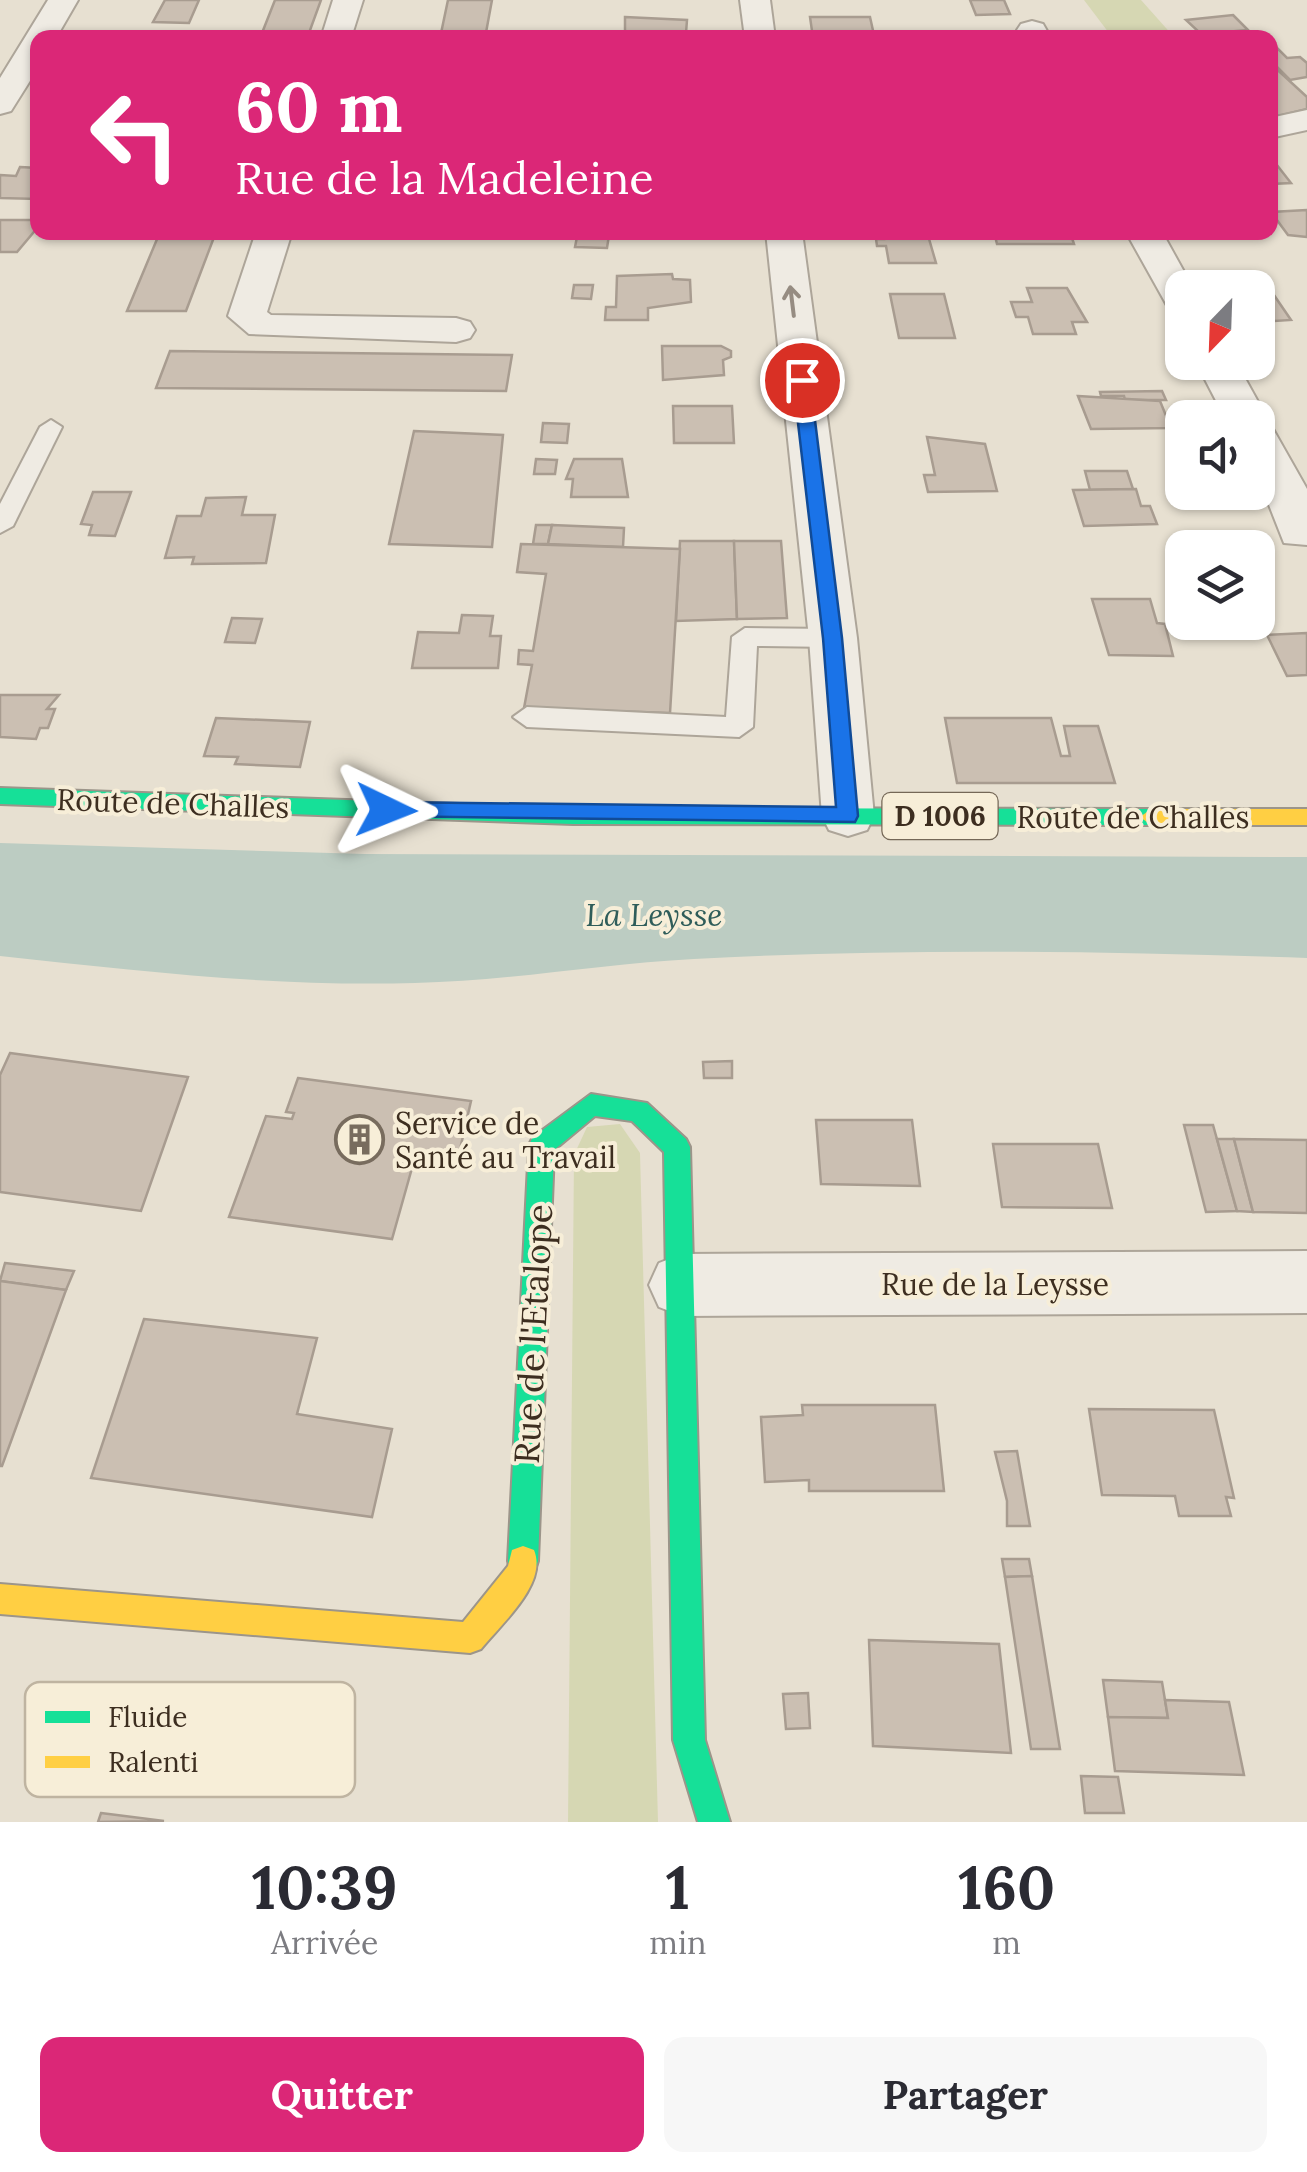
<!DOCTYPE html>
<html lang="fr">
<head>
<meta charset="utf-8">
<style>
  :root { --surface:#fff; --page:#f7f7f7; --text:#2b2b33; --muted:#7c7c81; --accent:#db2777 }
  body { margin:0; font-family:Lora,serif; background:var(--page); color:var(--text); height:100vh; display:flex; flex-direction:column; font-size:38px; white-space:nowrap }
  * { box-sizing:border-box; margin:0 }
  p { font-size:32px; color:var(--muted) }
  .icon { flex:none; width:55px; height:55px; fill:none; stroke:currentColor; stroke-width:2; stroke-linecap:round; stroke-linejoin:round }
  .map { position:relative; height:1822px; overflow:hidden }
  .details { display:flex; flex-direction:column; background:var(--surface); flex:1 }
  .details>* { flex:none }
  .guide { position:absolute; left:30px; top:30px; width:1248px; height:210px; border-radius:20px; box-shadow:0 2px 8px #0004; background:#db2777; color:#fff; overflow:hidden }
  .needle { width:65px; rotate:203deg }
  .tools { position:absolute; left:1165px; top:270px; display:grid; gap:20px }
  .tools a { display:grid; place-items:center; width:110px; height:110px; border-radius:20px; background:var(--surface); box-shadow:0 2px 8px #0004; font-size:50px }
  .pin { position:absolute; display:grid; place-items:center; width:85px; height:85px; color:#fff; margin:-42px; border:5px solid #fff; border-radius:50%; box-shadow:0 2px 10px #0007 }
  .me { position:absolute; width:110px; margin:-55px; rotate:92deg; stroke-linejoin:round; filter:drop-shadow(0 0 8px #0008) }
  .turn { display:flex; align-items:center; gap:35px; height:210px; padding:0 40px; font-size:45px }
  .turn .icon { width:130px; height:130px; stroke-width:2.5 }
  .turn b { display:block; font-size:70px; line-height:85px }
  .eta { display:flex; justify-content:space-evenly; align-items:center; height:170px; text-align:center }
  .eta b { font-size:60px; font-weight:700; line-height:70px }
  .button { display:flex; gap:20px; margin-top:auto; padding:20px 40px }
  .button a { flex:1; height:115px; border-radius:20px; background:var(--accent); color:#fff; font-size:40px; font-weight:700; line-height:115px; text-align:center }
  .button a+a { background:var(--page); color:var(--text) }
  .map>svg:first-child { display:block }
</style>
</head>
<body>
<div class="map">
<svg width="1307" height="1822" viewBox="0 0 1307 1822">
  <rect width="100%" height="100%" fill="#e7e0d1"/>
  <g fill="#d6d7b3">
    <path d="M 1084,0 L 1141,0 L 1174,37 L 1112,37 Z"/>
    <path d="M 620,1124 L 640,1153 L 658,1822 L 568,1822 L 574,1155 L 587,1127 Z"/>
  </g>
  <path fill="#bcccc2" d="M 0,843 L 365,854 L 1307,857 L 1307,958 C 1103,951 899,948 694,959 C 601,964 508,981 415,983 C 275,987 139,971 0,956 Z"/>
  <g fill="#cbbfb2" stroke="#a89c90" stroke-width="2.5">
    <path d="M 165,0 L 199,0 L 189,23 L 153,22 Z"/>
    <path d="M 275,0 L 321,0 L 309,33 L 262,33 Z"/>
    <path d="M 448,0 L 492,0 L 485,38 L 440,38 Z"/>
    <path d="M 970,0 L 1004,0 L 1010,14 L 976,15 Z"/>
    <path d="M 1233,15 L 1248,30 L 1201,34 L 1186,20 Z"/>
    <path d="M 625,17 L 687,20 L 686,33 L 625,33 Z"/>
    <path d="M 810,17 L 870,17 L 874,35 L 813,38 Z"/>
    <path d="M 1270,41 L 1287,58 L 1300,57 L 1307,63 L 1307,77 L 1290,80 L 1270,60 Z"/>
    <path d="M 1270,63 L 1307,97 L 1307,109 L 1270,118 Z"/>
    <path d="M 1273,160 L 1291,183 L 1270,184 Z"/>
    <path d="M 20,167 L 38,168 L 38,199 L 0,198 L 0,175 L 16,176 Z"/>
    <path d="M 1307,210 L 1307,237 L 1288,235 L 1271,212 Z"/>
    <path d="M 0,220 L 38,220 L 38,227 L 17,252 L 0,252 Z"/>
    <path d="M 160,232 L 216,232 L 186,311 L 127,311 Z"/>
    <path d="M 578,232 L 615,232 L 609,235 L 607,248 L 575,247 Z"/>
    <path d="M 883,232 L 927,232 L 936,263 L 889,263 L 886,246 L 877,246 L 876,239 L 884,239 Z"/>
    <path d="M 994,232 L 1070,232 L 1074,244 L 997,244 Z"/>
    <path d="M 672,274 L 673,279 L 690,280 L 691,302 L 648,308 L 648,320 L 605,320 L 606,307 L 616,307 L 617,276 Z"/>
    <path d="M 1261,276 L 1291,320 L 1258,322 L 1258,288 L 1226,288 L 1221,279 Z"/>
    <path d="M 574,285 L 593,285 L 591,299 L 572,298 Z"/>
    <path d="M 1027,288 L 1067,288 L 1087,322 L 1072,322 L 1076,334 L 1033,334 L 1028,317 L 1016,317 L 1011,302 L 1032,302 Z"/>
    <path d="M 890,294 L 944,294 L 955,338 L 899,338 Z"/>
    <path d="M 662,346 L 721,346 L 731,351 L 731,357 L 723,360 L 724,375 L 663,380 Z"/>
    <path d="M 170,351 L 512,355 L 506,391 L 156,388 Z"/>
    <path d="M 1162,391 L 1166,400 L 1125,400 L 1124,396 L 1101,396 L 1100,392 Z"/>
    <path d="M 1078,396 L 1160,401 L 1171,428 L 1091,429 Z"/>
    <path d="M 673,406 L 732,406 L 734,443 L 674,443 Z"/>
    <path d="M 543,423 L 569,424 L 567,443 L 541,442 Z"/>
    <path d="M 414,431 L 503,435 L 492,547 L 389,544 Z"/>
    <path d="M 927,437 L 985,444 L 997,491 L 928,492 L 924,475 L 935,475 Z"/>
    <path d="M 536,459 L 557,460 L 555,474 L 534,474 Z"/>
    <path d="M 574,459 L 622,459 L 628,497 L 571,497 L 573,479 L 566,479 Z"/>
    <path d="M 1085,471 L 1127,471 L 1133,489 L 1090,490 Z"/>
    <path d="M 1136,489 L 1141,506 L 1150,506 L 1157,524 L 1084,526 L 1073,490 Z"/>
    <path d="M 93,492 L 131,492 L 115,536 L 89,535 L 92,525 L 81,524 Z"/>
    <path d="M 246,497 L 242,515 L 275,515 L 266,563 L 192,564 L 194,557 L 165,558 L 177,516 L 201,516 L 206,498 Z"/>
    <path d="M 536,525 L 552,525 L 548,544 L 533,544 Z"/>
    <path d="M 552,525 L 624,528 L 623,547 L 548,544 Z"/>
    <path d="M 680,541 L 734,541 L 737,619 L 676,621 Z"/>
    <path d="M 734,541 L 781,541 L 787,618 L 737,619 Z"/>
    <path d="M 521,544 L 680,549 L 670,713 L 524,708 L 532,665 L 518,664 L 519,650 L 533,651 L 546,574 L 517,572 Z"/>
    <path d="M 1092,599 L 1150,599 L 1157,623 L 1165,624 L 1173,656 L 1109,655 Z"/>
    <path d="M 462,615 L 493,616 L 490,636 L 501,636 L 498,668 L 412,668 L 418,632 L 459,633 Z"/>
    <path d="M 232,618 L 262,619 L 255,643 L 225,642 Z"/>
    <path d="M 1307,633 L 1307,675 L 1287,676 L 1267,635 Z"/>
    <path d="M 0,695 L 59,695 L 47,709 L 55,709 L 48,728 L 40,728 L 36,739 L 0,737 Z"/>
    <path d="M 216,718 L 310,722 L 300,767 L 235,764 L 238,757 L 204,756 Z"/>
    <path d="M 945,718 L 1051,718 L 1061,756 L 1070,756 L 1064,726 L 1098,726 L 1115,783 L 957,783 Z"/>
    <path d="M 10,1053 L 188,1077 L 141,1211 L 0,1192 L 0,1075 Z"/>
    <path d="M 732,1061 L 732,1078 L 704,1078 L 703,1062 Z"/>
    <path d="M 298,1078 L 471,1101 L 456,1167 L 414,1161 L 392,1239 L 229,1217 L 266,1116 L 292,1119 L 294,1113 L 286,1112 Z"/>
    <path d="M 816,1120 L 912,1120 L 920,1186 L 821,1184 Z"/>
    <path d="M 1184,1125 L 1213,1125 L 1237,1211 L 1206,1212 Z"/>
    <path d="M 1217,1139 L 1234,1139 L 1253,1212 L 1237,1211 Z"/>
    <path d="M 1234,1139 L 1307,1140 L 1307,1213 L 1253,1212 Z"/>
    <path d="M 993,1144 L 1098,1144 L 1112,1208 L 1002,1207 Z"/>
    <path d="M 5,1263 L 74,1271 L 66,1290 L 0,1281 Z"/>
    <path d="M 0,1281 L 66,1290 L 2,1466 L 0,1466 Z"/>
    <path d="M 144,1319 L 317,1338 L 297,1414 L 392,1429 L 372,1517 L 91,1478 Z"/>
    <path d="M 802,1405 L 935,1405 L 944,1491 L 809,1491 L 809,1480 L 765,1482 L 761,1417 L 803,1415 Z"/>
    <path d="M 1089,1409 L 1214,1410 L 1234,1498 L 1226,1497 L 1231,1516 L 1179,1516 L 1175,1496 L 1102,1495 Z"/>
    <path d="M 1017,1451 L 1030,1526 L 1007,1526 L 1007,1501 L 995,1452 Z"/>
    <path d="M 1002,1559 L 1029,1559 L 1032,1576 L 1005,1577 Z"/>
    <path d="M 1032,1576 L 1060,1749 L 1031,1749 L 1005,1577 Z"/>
    <path d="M 869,1640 L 999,1644 L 1011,1753 L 873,1746 Z"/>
    <path d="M 1103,1680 L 1162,1682 L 1168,1718 L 1108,1717 Z"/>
    <path d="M 808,1693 L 810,1728 L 786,1729 L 783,1694 Z"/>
    <path d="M 1165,1700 L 1229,1702 L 1244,1775 L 1115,1771 L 1108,1717 L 1168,1718 Z"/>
    <path d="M 1081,1776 L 1118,1777 L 1124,1813 L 1085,1813 Z"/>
    <path d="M 101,1813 L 164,1821 L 98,1822 Z"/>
  </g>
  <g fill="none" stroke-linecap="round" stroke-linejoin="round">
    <defs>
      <g id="lane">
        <path d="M 51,420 L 62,427 L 13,526 L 0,533 L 0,504 L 40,427 Z"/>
        <path d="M 745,628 L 833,629 L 846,638 L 833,647 L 757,646 L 753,727 L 739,737 L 527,727 L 513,717 L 527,707 L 726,717 L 732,637 Z"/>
      </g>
      <g id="street">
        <path d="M 48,0 L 78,0 L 56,38 L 38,38 L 38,68 L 11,111 L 0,114 L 0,78 Z"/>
        <path d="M 333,0 L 363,0 L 351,38 L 321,38 Z"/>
        <path d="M 740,0 L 770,0 L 775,38 L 745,38 Z"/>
        <path d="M 1032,21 L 1043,24 L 1051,38 L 1021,38 L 1017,30 L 1021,24 Z"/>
        <path d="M 1307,110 L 1307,130 L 1270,138 L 1270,118 Z"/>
        <path d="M 256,232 L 292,232 L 267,312 L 271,315 L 456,318 L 470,322 L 475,330 L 470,338 L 456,342 L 249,334 L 228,316 Z"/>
        <path d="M 766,232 L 802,232 L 857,638 L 874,816 L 867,830 L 848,836 L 829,830 L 822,816 L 809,638 Z"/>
        <path d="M 1126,232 L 1162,232 L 1193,288 L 1182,288 L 1182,312 L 1169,309 Z"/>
        <path d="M 1196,362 L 1236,362 L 1267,418 L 1261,426 L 1273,429 L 1307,489 L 1307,545 L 1284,543 L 1258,477 L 1258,418 L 1225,418 Z"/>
        <path d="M 1307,1251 L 1307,1313 L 682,1316 L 659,1307 L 649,1285 L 659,1263 L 682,1254 Z"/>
      </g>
      <g id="fast">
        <path d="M 0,788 L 573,808 L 1151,809 L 1162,817 L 1151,825 L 573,824 L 0,804 Z"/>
        <path d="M 591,1094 L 647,1103 L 686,1139 L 690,1147 L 705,1740 L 730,1822 L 698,1822 L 673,1740 L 664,1152 L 632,1121 L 595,1116 L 554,1150 L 538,1561 L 534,1572 L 523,1576 L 512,1572 L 508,1561 L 529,1145 L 533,1137 Z"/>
      </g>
      <g id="slow">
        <path d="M 1151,809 L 1307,809 L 1307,825 L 1151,825 L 1140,817 Z"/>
        <path d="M 523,1546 L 534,1550 C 548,1584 501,1624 481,1649 L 470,1653 L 0,1614 L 0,1584 L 463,1622 L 508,1566 L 512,1550 Z"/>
      </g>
    </defs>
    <use href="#lane" stroke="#ada599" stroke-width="4"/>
    <use href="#street" stroke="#ada599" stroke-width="4"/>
    <use href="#fast" stroke="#9c958a" stroke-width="4"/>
    <use href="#slow" stroke="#9c958a" stroke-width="4"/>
    <use href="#lane" fill="#efebe3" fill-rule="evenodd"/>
    <use href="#street" fill="#efebe3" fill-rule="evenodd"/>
    <use href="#fast" fill="#16e098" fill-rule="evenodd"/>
    <use href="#slow" fill="#ffcf43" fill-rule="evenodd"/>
  </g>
  <defs><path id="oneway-shaft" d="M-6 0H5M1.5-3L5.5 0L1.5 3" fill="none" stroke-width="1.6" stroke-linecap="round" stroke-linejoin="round" transform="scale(2.5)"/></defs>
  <use stroke="#968c82" href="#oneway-shaft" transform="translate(792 301) rotate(-97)"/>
  <path fill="#1a73e8" stroke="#114b97" stroke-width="2.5" d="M 802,375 L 810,380 L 842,638 L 858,816 L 855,822 L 378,816 L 378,804 L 386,802 L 836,807 L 823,638 L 793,380 Z"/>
  <defs>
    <symbol id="building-ring" viewBox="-11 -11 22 22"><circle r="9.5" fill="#f7eed8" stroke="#786c5e" stroke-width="1.5"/><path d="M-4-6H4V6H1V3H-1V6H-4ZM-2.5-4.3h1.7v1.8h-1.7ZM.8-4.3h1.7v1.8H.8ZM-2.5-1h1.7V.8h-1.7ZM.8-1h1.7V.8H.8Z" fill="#786c5e"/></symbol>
  </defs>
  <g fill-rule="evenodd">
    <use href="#building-ring" x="332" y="1112" width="55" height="55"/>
  </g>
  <g text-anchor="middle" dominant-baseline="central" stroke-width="8" stroke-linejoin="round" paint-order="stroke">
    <rect fill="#f7eed8" stroke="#756857" stroke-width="2.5" x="882.5" y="793" width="115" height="46" rx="8"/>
    <g font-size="28" font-weight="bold" fill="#3d2e20">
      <text x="940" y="816">D 1006</text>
    </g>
    <g font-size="30" fill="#3d2e20" stroke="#f7eed8">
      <text transform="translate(173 803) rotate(2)">Route de Challes</text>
      <text x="1133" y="817">Route de Challes</text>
      <text x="995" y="1284">Rue de la Leysse</text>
    </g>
    <g font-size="30" fill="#3d2e20" stroke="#f7eed8" text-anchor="start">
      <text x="395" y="1123">Service de<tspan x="395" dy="34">Santé au Travail</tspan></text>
    </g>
    <g font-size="32" font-style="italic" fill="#2f5d5a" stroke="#f7eed8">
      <text x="654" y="914">La Leysse</text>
    </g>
    <g font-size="35" fill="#3d2e20" stroke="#f7eed8">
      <text transform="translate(533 1334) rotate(-87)">Rue de l'Etalope</text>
    </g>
  </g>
  <rect x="25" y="1682" width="330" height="115" rx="15" fill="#f7eed8" stroke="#bfb4a1" stroke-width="2.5"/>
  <rect x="45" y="1711" width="45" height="12" fill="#16e098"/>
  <rect x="45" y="1756" width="45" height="12" fill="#ffcf43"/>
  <g font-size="28" fill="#3d2e20">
    <text x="108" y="1727">Fluide</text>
    <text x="108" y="1772">Ralenti</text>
  </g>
</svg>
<div class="tools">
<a><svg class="needle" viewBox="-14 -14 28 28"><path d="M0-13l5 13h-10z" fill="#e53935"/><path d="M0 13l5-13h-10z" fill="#7c7c81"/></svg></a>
<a><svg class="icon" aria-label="sound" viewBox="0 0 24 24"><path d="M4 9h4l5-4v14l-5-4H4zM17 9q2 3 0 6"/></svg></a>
<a><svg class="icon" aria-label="layers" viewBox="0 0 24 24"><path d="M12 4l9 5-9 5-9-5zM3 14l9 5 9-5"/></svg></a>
</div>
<div class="pin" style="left:802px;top:380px;background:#d93025"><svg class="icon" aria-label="arrive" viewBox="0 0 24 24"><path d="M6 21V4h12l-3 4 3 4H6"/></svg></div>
<svg class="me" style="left:386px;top:810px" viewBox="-20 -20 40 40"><path d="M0-17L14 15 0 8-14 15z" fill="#1a73e8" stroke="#fff" stroke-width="4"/></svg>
<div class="guide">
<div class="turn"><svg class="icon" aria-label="left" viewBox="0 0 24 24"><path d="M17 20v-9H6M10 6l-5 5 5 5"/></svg><div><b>60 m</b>Rue de la Madeleine</div></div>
</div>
</div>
<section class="details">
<div class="eta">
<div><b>10:39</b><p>Arrivée</p></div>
<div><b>1</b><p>min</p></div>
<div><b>160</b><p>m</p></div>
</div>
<div class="button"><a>Quitter</a><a>Partager</a></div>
</section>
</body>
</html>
